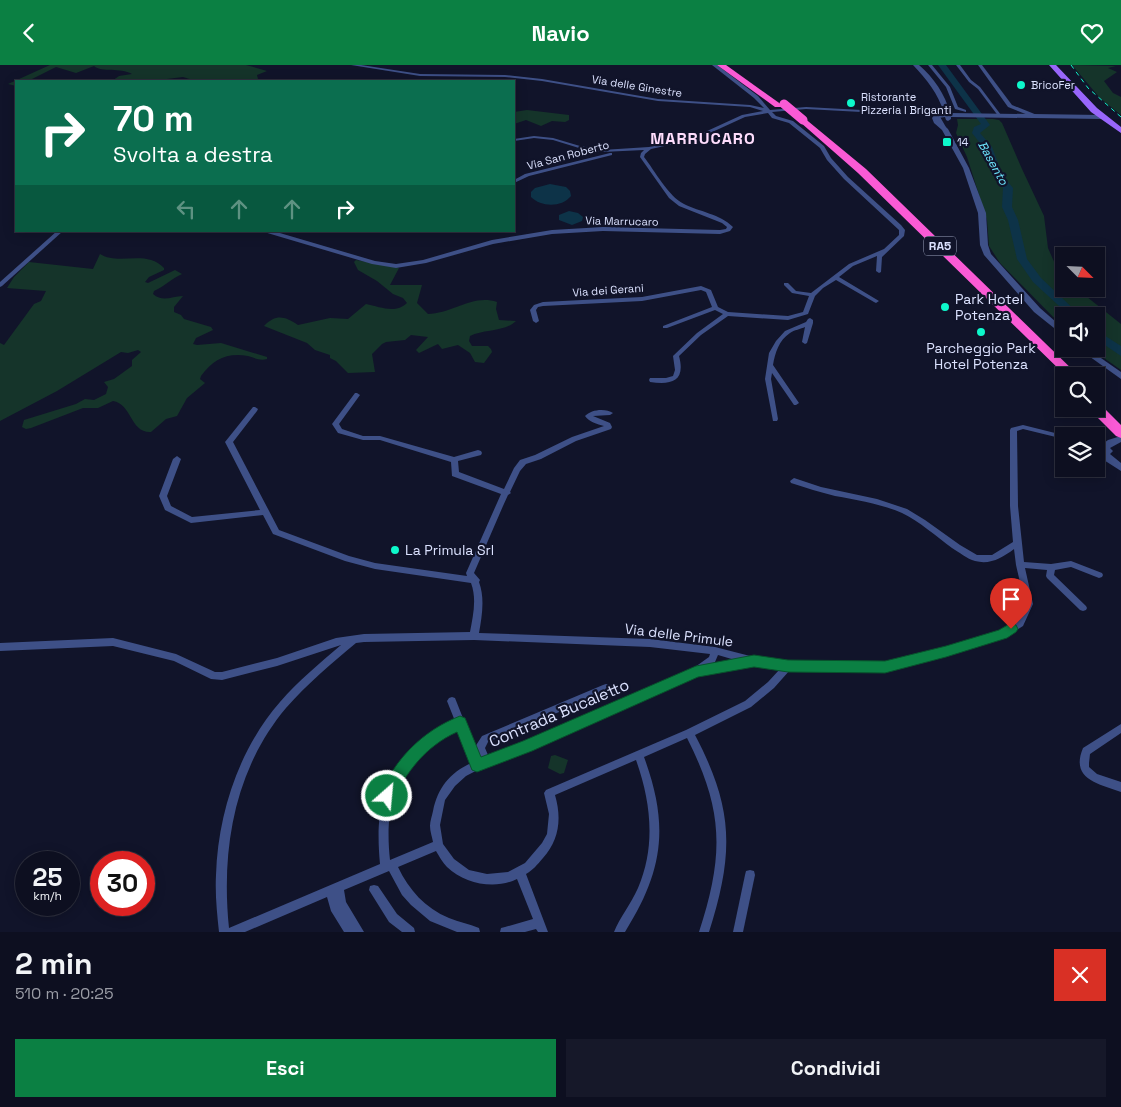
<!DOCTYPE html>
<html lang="it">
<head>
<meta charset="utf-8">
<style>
  :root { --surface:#0d0f20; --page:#161829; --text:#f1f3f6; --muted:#9a9ca5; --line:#2d2f3e; --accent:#0b8043 }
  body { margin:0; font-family:"Space Grotesk",sans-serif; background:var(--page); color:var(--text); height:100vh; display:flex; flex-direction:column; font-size:19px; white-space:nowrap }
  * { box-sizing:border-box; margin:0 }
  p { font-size:16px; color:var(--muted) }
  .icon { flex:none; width:28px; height:28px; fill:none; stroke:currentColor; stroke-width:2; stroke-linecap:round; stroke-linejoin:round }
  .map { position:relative; height:867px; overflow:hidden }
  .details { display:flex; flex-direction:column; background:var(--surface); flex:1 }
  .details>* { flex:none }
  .guide { position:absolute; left:15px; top:15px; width:500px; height:152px; border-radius:0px; box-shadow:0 2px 12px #0003,0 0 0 1px var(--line); background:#0b6e4f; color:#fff; overflow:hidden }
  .needle { width:32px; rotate:114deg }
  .fabs { position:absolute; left:1055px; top:182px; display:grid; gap:10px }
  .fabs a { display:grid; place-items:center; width:50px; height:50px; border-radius:0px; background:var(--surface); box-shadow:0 2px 12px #0003,0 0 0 1px var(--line); font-size:25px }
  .speed { position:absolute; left:15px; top:786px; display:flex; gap:10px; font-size:25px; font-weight:700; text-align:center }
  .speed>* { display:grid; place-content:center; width:65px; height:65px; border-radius:50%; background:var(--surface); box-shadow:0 2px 12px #0003,0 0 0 1px var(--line); line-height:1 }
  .speed small { font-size:12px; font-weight:400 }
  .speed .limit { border:8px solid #d22; background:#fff; color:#111 }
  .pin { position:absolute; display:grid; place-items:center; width:42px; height:42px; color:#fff; margin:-51px -21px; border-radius:50% 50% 50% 0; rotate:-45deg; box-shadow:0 0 5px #0007 }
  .pin .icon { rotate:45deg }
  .me { position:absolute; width:55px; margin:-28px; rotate:27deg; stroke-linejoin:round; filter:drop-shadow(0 0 4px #0008) }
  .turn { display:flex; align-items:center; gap:18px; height:105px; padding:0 15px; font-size:22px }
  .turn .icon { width:65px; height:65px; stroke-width:2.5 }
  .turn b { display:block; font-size:35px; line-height:42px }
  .lanes { display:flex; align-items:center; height:48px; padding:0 15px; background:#0003; justify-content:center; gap:25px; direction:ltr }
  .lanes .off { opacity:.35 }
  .round { display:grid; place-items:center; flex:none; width:52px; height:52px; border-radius:0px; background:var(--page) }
  .headline { display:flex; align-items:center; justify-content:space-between; height:85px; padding:0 15px }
  h1 { font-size:30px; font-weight:800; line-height:38px }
  .button { display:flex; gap:10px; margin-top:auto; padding:10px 15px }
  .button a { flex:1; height:58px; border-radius:0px; background:var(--accent); color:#fff; font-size:20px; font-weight:800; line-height:58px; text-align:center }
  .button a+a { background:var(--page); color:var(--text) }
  header { display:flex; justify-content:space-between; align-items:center; height:65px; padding:0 15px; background:var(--accent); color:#fff; font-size:22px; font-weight:800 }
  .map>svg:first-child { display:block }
</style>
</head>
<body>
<header><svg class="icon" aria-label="back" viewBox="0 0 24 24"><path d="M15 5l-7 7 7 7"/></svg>Navio<svg class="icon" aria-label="heart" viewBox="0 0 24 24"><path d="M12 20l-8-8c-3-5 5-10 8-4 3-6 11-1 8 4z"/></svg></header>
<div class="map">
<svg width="1121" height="867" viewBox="0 0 1121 867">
  <rect width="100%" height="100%" fill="#11142a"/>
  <g fill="#15342a">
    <path d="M 50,0 L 246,0 L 267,6 L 257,10 L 258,14 L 264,16 L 196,16 L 183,12 L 151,16 L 112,16 L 119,11 L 132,9 C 120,2 102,8 94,1 L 76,8 L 56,2 L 28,16 L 16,16 L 16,21 L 8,19 Z"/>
    <path d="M 1072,0 L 1116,1 L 1108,3 L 1117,7 L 1104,16 L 1113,28 L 1121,32 L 1121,50 L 1100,33 Z"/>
    <path d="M 527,45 L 569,50 L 569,55 L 565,57 L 552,56 L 541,61 L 526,55 L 514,59 L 514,47 Z"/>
    <path d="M 957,54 L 993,54 L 999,55 L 1002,58 L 1022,104 L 1044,151 L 1048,183 L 1059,208 L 1064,212 L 1064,224 L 1077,224 L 1121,259 L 1121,305 L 1091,284 L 1096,284 L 1096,251 L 1064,251 L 1064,263 L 1000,198 L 989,181 L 987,155 L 967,92 L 956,68 L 958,60 Z"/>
    <path d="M 100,189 C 119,201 146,184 164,203 L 164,205 L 149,212 L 145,217 L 148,218 L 175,205 L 182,209 C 171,214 165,221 154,226 L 153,229 C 163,238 172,231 183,231 L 174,242 L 174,247 L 181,250 L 184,254 L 211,262 L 213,265 L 196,273 L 193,279 L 197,280 L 221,278 L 267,292 L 267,294 C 260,296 255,293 248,291 C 228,287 213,294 201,311 L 200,314 L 205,318 L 187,333 L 177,351 L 166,354 L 151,367 C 130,368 132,339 113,336 L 98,343 L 83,343 L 31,363 L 26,364 L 22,362 L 24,355 L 76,339 L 85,334 L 94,335 L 106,329 L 108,322 L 104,317 L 114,314 L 132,301 L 132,295 L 141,287 L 138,285 L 128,288 L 121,287 L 57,326 L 0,356 L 0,278 L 4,280 L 34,239 L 41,236 L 46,226 L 7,223 L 14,212 L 29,197 L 93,204 Z"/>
    <path d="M 356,195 L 399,203 L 390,220 L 422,220 L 417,238 L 428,249 C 452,249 472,229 497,237 L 496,244 L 499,255 L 516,256 C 505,267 484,264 470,271 L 469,276 L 472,281 L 488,281 L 491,284 L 492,287 L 484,298 L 475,297 L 470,288 L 458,280 L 442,284 L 438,279 L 419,288 L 416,285 L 428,272 L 411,270 L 405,275 L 386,277 L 382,279 L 372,289 L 375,307 L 348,308 L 336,296 L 330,293 L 330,290 L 315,285 L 307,278 L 264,261 C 276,249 284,251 298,260 L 330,253 L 348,254 L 366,239 C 380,242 396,249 407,238 L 403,233 L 393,229 L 377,216 L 358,205 L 354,197 Z"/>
    <path d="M 555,690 L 568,695 L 564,708 L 560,709 L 548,703 L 551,691 Z"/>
  </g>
  <g fill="#0d3348">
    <path d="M 550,119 L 566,122 L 570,126 L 571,131 C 561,143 541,142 531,132 L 531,127 L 535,123 Z"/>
    <path d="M 569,146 L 578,148 L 583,152 L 582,156 L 572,160 L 559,155 L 559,150 Z"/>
  </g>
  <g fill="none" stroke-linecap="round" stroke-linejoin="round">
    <g fill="#0d3348" fill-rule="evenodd">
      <path d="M 938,0 L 946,0 L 990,60 L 980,68 L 992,82 L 1003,111 L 1013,123 L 1012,142 L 1018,155 L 1027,194 L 1041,213 L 1081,251 L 1070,251 L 1033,217 L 1017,194 L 1008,155 L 1002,142 L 1003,123 L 994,111 L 984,83 L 972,68 L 974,62 L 981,59 Z"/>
      <path d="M 1096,265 L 1121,281 L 1121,291 L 1096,274 Z"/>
    </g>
    <g fill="#3e5087" fill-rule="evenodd">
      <path d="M 928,0 L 932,0 L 950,22 L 958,42 L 966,45 L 966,47 L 955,44 L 946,22 Z"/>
      <path d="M 956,0 L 960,0 L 971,15 L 980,22 L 1001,50 L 1001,52 L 999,52 L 978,24 L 969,17 Z"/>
    </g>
    <g fill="#3e5087" fill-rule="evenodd">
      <path d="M 351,0 L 361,0 L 420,9 L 505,10 L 542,14 L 658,34 L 750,40 L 764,43 L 754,33 L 712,0 L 717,0 L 758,31 L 770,45 L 806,42 L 937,49 L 939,50 L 947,64 L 943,65 L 935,51 L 806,44 L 772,47 L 776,51 L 793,56 L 824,81 L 831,93 L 848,112 L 901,160 L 905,165 L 904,171 L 882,192 L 881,207 L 879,208 L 876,206 L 877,191 L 853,201 L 839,212 L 879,236 L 876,238 L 874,237 L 836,215 L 823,223 L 815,231 L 808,249 L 788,255 L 728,251 L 701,270 L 679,291 C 686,317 671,320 650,317 L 649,315 L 650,313 L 666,313 L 673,311 L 675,305 L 673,291 L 674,290 L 697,268 L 723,249 L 715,245 L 667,263 L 663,263 L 663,261 L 712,242 L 706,227 L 701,225 L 642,236 L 543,241 L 538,242 L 536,245 L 539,256 L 536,258 L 533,256 L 530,245 L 534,240 L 543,237 L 642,232 L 701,221 L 711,225 L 718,242 L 728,247 L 788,251 L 803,247 L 809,231 L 792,228 L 784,220 L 784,218 L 788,218 L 796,226 L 811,228 L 849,199 L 884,184 L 899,170 L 899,165 L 844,114 L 827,95 L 820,83 L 789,58 L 772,53 L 768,48 L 745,52 L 697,74 L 651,84 L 645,89 L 644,92 C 655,106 668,131 684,139 C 700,147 720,149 733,162 L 730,166 L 720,169 L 603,166 L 552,169 L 493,179 L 426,198 L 396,203 L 372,199 L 264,167 L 263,166 L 273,166 L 375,196 L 396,199 L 423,195 L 492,175 L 552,165 L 603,162 L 720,165 L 726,164 L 727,162 L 722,158 L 679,141 L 669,133 L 640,92 L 641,88 L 644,85 L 602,87 L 579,83 L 553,75 L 534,73 L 514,76 L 514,74 L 534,71 L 553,73 L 580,81 L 602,85 L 649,82 L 694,72 L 742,50 L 763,46 L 750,42 L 658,36 L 542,16 L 505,12 L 420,11 Z"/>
      <path d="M 978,0 L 982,0 L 1012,40 L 1037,50 L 1037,52 L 1033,52 L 1008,42 Z"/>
      <path d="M 183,14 L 194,16 L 181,16 L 181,15 Z"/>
      <path d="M 610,88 L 612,88 L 612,90 L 529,111 L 514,118 L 514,115 L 525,109 Z"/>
      <path d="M 57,166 L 63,166 L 2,221 L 0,222 L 0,217 Z"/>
      <path d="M 810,253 L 813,255 L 813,258 L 807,278 L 805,279 L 802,277 L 805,262 C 801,264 794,265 790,268 C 779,275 775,288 773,300 L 799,338 L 796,340 L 794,340 L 772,308 L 771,314 L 778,354 L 777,356 L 773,356 L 765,314 L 769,288 L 776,276 L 785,266 L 806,257 L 808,254 Z"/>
      <path d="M 355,328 L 357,328 L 360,330 L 339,359 L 342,364 L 363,371 L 380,371 L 454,392 L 478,385 L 481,386 L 482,388 L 481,390 L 458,396 L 459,407 L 504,424 L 514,403 L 520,395 L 535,390 L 572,372 L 604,361 C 597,359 589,357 585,351 C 591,344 606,343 613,348 L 610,350 L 593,351 L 610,358 L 612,362 L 611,364 L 576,376 L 541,394 L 526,399 L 520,406 L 510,427 L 511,428 L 508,430 L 503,441 L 474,508 L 480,515 L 479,517 C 485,533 482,551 479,568 L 650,574 L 715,582 L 754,592 L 788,597 L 885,598 L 915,590 L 927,589 L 1000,566 L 1017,556 L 1025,539 L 1016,500 L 1014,484 C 1002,493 990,500 975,496 C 967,494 959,487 952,483 C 936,471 920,457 902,448 C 881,439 858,435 835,431 C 820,427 806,423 791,418 L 790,416 L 794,413 L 821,422 L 877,434 L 907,444 L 925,455 L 960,480 L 977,490 L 992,490 L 1013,477 L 1010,441 L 1010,365 L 1011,363 L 1023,360 L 1067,371 L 1064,371 L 1064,374 L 1023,364 L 1017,366 L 1018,441 L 1024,497 L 1051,499 L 1071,496 L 1102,508 L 1103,510 L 1102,512 L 1099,513 L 1071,502 L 1055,505 L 1054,510 L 1086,541 L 1087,543 L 1086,545 L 1083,546 L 1080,545 L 1047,513 L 1046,511 L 1047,505 L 1025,503 L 1033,539 L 1023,561 L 1006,572 L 927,597 L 915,598 L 885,606 L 790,605 L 774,623 L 751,642 L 695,670 C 734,744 734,788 709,867 L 699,867 C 724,790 724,746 687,673 L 644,692 C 669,760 664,805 625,867 L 614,867 C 620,852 631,839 638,823 C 656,781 651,737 636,695 L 555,730 C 562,754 559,775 543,793 C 537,800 533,805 526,809 L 548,867 L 538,867 L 536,864 L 525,867 L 500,867 L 501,863 L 505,862 L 533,854 L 517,814 C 495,825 465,819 447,802 C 443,798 439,791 436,786 L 398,802 C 409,825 425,843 449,853 C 459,857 469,859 479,863 L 480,867 L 457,867 L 430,856 L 411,840 L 402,830 L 389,806 L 344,825 L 346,837 L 364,867 L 344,867 L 331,846 L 327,832 L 245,867 L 219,867 C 217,848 215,829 216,810 C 218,748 239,684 280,637 C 298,616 320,598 341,580 L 277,601 L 222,615 L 211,614 L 174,596 L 113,581 L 0,586 L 0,578 L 113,573 L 176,589 L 215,607 L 222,607 L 277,593 L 336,573 L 364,569 L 470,567 C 473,551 477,534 471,518 L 375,504 L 345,496 L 273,469 L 263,450 L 191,458 L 165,445 L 159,431 L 173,394 L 177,391 L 181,394 L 167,431 L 171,441 L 192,452 L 260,445 L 225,377 L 253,342 L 255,342 L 258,344 L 257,346 L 233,377 L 279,465 L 349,491 L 375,498 L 467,511 L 466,508 L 501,429 L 452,411 L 451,397 L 380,375 L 363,375 L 338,368 L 332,359 ZM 474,575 L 650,582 L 710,589 L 709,592 L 695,602 L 566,659 L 488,690 L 485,683 L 488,677 L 609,626 L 610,623 L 609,620 L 606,619 L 603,620 L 482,671 L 475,682 L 478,691 L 455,633 L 452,632 L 449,633 L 447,636 L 455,656 C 391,691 373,726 380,799 L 229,863 C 221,785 234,705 286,643 C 307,619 332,598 356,578 L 364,577 ZM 718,590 L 735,595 L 713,598 L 715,597 ZM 753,600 L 780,604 L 768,617 L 745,636 L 686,665 L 546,725 L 544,728 L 549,749 L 547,769 L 542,778 L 525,798 L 508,807 L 487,809 L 469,805 L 454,794 L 443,779 L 440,760 L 445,735 L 455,721 L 466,711 L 493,697 L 573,665 L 694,611 L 710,607 ZM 458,664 L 471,698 C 450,708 438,722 433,746 C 432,751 430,756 430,761 C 430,766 432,772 433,777 L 390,795 C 383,730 401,696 458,664 Z"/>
      <path d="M 1121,659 L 1121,668 L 1090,689 L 1089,698 L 1089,702 L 1097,709 L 1121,717 L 1121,727 C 1098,719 1070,714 1083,683 Z"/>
      <path d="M 750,805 L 754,806 L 755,810 L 743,867 L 733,867 L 745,810 L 746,806 Z"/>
      <path d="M 374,820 L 378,821 L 397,849 L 414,863 L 415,867 L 402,867 L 389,857 L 369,825 L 370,821 Z"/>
    </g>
    <g fill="#3e5087" fill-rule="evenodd">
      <path d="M 913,0 L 919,0 C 934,13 945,29 950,48 L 1101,50 L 1104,52 L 1101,54 L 951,52 L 951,54 L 948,56 L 946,55 L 945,52 L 938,53 L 939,56 L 948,64 L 969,103 L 986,148 L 988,180 L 991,189 L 1040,243 L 1064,264 L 1064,271 L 1034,247 L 984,190 L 980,180 L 978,148 L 963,103 L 942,65 L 934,58 L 932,53 L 935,49 L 944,48 C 938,28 927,15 913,0 Z"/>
      <path d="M 1079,284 L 1088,284 L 1121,307 L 1121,314 Z"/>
      <path d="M 1121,371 L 1121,377 L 1110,383 L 1113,386 L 1110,389 L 1121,398 L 1121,406 L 1096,390 L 1096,378 L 1104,378 L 1108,375 Z"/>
    </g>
    <path fill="#9866fb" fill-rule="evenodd" d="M 1049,0 L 1056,0 L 1097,43 L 1121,62 L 1121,68 L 1091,47 Z"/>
    <g fill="#fa5ad5" fill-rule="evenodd">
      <path d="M 717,0 L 726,0 L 782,40 L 781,42 L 775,42 Z"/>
      <path d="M 803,52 L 866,104 L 1079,311 L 1066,311 L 858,108 L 800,57 L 800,53 Z"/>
      <path d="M 1096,338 L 1101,340 L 1121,360 L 1121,373 L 1116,371 L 1091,346 L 1090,344 L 1096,344 Z"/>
    </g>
    <path stroke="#0df8cb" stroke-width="1" stroke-dasharray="4.5 4" stroke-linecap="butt" d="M 1071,0 L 1088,23 L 1121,52"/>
    <path stroke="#fa5ad5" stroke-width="9" d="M 784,39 L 803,55"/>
  </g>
  <path fill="#0b8043" stroke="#07532c" d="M 1011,558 L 1016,560 L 1018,564 L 1016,567 L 1007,573 L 946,592 L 885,608 L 788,607 L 754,602 L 698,612 L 532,686 L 477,707 L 472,705 L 457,667 C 426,681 407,706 392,736 L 387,739 L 381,736 L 379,731 C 395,694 422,666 460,651 L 465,653 L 481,692 L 523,676 L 696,601 L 754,590 L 788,595 L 885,596 L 946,581 L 999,565 Z"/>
  <g fill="#0df8cb" stroke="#11142a" stroke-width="2">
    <circle cx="1021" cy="20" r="5"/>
    <circle cx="851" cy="38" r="5"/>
    <rect x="942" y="72" width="10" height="10" rx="2.5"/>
    <circle cx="945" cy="242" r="5"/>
    <circle cx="981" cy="267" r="5"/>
    <circle cx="395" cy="485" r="5"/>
  </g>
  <g text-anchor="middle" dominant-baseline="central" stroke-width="4.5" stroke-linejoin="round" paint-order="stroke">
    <g font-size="11" fill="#dbe1fe" stroke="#11142a" text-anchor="start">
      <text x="1031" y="20">BricoFer</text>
      <text x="861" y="32">Ristorante<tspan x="861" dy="13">Pizzeria I Briganti</tspan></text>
      <text x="957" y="77">14</text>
    </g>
    <g font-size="11" fill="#dbe1fe" stroke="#11142a">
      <text transform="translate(637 21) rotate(9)">Via delle Ginestre</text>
      <text transform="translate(568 90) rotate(-15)">Via San Roberto</text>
      <text transform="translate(622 156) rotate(1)">Via Marrucaro</text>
      <text transform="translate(608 225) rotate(-4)">Via dei Gerani</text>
    </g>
    <g font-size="12" font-style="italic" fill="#6ce2fb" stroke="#11142a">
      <text transform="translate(993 98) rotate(61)">Basento</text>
    </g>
    <rect fill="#11142a" stroke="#9ea4be" stroke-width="1" x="924" y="171.5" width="32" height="19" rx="4"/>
    <g font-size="12" font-weight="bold" fill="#dbe1fe">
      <text x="940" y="181">RA5</text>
    </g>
    <g font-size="14" fill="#dbe1fe" stroke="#11142a" text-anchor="start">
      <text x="955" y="234">Park Hotel<tspan x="955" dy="16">Potenza</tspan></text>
      <text x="981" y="283" text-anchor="middle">Parcheggio Park<tspan x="981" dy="16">Hotel Potenza</tspan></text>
      <text x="405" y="485">La Primula Srl</text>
    </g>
    <g font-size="14" fill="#dbe1fe" stroke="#11142a">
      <text transform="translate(679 570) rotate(7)">Via delle Primule</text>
    </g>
    <g font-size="16" font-weight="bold" letter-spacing="1" fill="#feddfc" stroke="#11142a">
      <text x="703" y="73">MARRUCARO</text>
    </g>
    <g font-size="16" fill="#dbe1fe" stroke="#11142a">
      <text transform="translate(559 648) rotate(-23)">Contrada Bucaletto</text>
    </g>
  </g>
</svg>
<div class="fabs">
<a><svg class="needle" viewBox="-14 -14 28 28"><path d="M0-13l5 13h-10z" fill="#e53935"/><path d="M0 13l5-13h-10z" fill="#9a9ca5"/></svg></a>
<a><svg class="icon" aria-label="sound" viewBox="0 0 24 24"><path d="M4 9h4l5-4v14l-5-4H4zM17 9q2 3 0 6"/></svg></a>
<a><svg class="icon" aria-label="search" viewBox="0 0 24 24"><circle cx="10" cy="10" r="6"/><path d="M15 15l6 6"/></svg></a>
<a><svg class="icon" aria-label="layers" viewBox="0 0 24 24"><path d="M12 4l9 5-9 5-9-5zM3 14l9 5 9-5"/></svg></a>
</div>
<div class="speed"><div>25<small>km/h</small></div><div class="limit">30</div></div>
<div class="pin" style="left:1011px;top:564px;background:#d93025"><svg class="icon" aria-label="arrive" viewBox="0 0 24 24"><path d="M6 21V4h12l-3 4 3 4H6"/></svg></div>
<svg class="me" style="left:387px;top:731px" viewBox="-20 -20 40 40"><circle r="17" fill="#0b8043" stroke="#fff" stroke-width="3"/><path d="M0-11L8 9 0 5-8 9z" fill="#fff"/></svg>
<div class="guide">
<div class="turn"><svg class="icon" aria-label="right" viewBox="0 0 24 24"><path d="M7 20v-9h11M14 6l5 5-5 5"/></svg><div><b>70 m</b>Svolta a destra</div></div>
<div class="lanes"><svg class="icon off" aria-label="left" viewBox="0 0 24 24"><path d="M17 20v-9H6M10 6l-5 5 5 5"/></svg><svg class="icon off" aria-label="ahead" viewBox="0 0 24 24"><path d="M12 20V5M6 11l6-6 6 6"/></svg><svg class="icon off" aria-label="ahead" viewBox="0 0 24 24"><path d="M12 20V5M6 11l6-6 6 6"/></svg><svg class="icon" aria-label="right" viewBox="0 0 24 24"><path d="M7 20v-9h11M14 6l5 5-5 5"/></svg></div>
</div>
</div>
<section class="details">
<div class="headline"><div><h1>2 min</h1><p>510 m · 20:25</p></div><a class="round" style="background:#d93025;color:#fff"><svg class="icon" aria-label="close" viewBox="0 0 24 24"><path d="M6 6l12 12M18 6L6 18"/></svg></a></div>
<div class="button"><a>Esci</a><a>Condividi</a></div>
</section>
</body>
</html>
